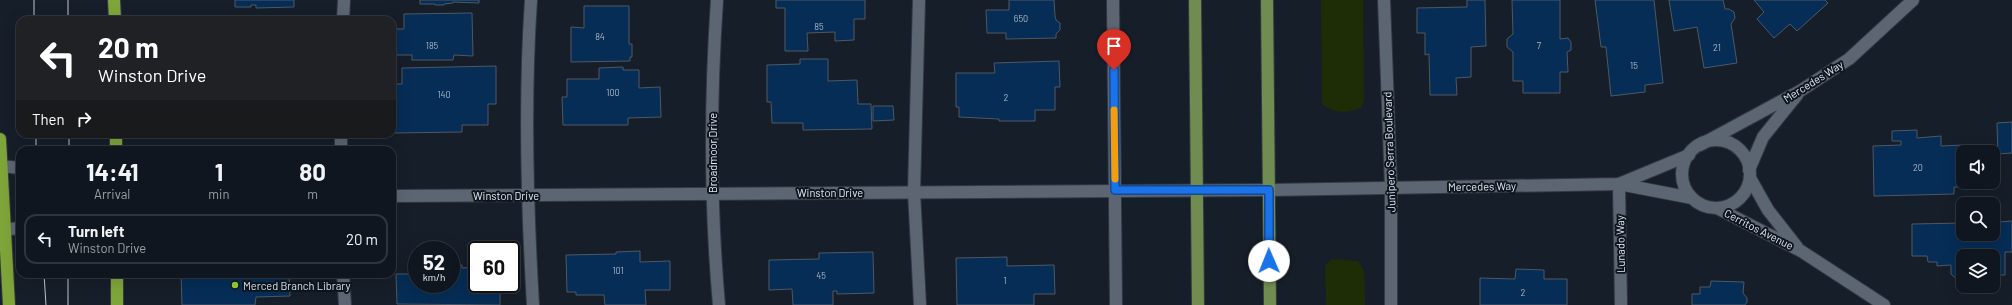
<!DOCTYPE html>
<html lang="en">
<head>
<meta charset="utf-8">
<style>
  :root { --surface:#10161f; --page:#1e232c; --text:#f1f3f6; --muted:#9c9fa4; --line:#30353d }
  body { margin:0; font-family:Barlow,sans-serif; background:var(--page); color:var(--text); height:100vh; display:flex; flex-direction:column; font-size:15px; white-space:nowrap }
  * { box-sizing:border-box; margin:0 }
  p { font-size:13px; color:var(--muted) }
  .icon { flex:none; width:22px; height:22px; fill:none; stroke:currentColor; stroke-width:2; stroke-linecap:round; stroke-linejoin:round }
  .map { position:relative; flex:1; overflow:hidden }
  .side { position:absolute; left:16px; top:146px; width:380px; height:132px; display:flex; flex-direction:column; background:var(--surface); border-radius:12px; box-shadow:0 4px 16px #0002,0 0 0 1px var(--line) }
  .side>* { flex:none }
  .hud { position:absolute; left:16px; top:16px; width:380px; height:122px; border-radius:12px; box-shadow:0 4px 16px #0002,0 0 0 1px var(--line); background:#202124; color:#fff; overflow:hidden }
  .tools { position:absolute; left:1956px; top:145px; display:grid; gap:8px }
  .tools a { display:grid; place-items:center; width:44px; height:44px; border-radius:8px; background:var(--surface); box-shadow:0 4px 16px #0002,0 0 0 1px var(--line); font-size:20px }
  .speed { position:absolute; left:408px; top:241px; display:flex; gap:8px; font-size:20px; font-weight:700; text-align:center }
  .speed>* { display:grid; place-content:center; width:52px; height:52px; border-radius:50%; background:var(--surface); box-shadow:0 4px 16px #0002,0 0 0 1px var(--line); line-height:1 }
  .speed small { font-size:10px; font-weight:400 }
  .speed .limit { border:2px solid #111; border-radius:6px; background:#fff; color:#111 }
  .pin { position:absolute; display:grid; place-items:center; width:34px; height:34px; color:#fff; margin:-41px -17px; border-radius:50% 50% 50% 0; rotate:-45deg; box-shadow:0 0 4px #0007 }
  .pin .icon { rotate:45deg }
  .me { position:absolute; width:44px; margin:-22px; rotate:359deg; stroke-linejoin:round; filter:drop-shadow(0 0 3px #0008) }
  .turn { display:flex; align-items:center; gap:14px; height:84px; padding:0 16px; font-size:18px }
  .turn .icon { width:52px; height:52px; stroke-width:2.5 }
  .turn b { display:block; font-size:28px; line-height:34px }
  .then { display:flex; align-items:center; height:38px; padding:0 16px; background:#0003; gap:8px; font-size:15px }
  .eta { display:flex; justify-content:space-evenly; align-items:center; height:68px; text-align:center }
  .eta b { font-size:24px; font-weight:700; line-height:28px }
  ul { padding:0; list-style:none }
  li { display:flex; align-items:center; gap:12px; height:50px; margin:0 8px 6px; padding:0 8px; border:2px solid var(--line); border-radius:12px }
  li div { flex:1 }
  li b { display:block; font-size:15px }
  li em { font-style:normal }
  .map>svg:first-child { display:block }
</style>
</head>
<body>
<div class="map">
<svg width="2012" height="305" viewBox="0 0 2012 305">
  <rect width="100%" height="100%" fill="#161e29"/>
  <g fill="#1f2d07">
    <path d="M 1321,0 L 1363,0 L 1364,101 L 1361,108 C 1346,113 1335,114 1322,104 Z"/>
    <path d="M 1332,259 L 1358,261 L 1364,271 L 1365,305 L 1326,305 L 1325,266 Z"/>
  </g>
  <g fill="#062d56" stroke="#4e5864">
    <path d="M 235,0 L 294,0 L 294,7 L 256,8 L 256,5 L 251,5 L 251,7 L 235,7 Z"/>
    <path d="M 420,0 L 479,0 L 479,3 L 453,2 L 453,3 L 444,4 L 444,5 L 435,5 L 435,4 L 420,4 Z"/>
    <path d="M 776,0 L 865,0 L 865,19 L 854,19 L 854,40 L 835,41 L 835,32 L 807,33 L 808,51 L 785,51 L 785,8 L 776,8 Z"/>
    <path d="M 1009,0 L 1054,0 L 1055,16 L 1056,20 L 1060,23 L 1060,30 L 1056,34 L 1056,38 L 1006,39 L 1006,33 L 987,33 L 986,10 L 1009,10 Z"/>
    <path d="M 1467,0 L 1485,0 L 1486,46 L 1471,47 L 1471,77 L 1456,78 L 1457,95 L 1430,95 L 1429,54 L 1425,55 L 1425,33 L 1417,33 L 1417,8 L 1467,7 Z"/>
    <path d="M 1512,0 L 1560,0 L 1560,39 L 1568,38 L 1571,42 L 1571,50 L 1567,52 L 1568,72 L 1560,72 L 1560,93 L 1523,93 L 1523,81 L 1513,81 L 1513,52 L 1507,47 L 1507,39 L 1513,34 Z"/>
    <path d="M 1595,0 L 1654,0 L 1663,83 L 1645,85 L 1645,92 L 1611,96 L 1606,47 L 1601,47 Z"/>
    <path d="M 1669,0 L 1723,0 L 1725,9 L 1729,9 L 1734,12 L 1735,18 L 1731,24 L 1737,63 L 1704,68 L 1697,27 L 1674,31 Z"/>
    <path d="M 1754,0 L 1825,0 L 1828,3 L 1797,31 L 1790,24 L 1774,38 L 1757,19 L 1764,12 Z"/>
    <path d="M 584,6 L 629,6 L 629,44 L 632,44 L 632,57 L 630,57 L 630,61 L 571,62 L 571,27 L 584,28 Z"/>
    <path d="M 472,13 L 473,56 L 454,55 L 453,60 L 412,60 L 412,55 L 392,55 L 392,29 L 404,29 L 404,14 Z"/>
    <rect x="213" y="16" width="73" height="4"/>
    <path d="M 800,59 L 828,59 L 828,81 L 857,80 L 858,104 L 871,104 L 872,129 L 803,130 L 803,123 L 772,123 L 771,102 L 767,102 L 767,65 L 800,64 Z"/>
    <path d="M 1059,61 L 1060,87 L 1055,87 L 1055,110 L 1035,110 L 1035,121 L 999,121 L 999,119 L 959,117 L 959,107 L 956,107 L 956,73 L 995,73 L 994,63 Z"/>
    <path d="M 496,66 L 496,104 L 488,104 L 488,125 L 462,125 L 462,132 L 393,133 L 393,84 L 402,84 L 402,68 Z"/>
    <path d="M 623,67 L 623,70 L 639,70 L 639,88 L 660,87 L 661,117 L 628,118 L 628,125 L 563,125 L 562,97 L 567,97 L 567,79 L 599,79 L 599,68 Z"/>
    <path d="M 873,106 L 893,106 L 894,120 L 873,121 Z"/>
    <path d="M 2012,122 L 2012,153 L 1998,154 L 1997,123 Z"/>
    <path d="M 1917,130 L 1917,138 L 1941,136 L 1941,146 L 1963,145 L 1964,187 L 1954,187 L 1954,194 L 1874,196 L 1873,146 L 1901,145 L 1901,141 L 1892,141 L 1892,131 Z"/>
    <path d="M 2012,221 L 2012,252 L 2005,252 L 2005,275 L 1993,275 L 1993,256 L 1963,256 L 1963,282 L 1960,282 L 1951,274 L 1951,265 L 1937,266 L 1937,262 L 1928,262 L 1927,256 L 1912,256 L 1912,224 L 1963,223 L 1963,234 L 1993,234 L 1993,226 L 1997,226 L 1997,222 Z"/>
    <path d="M 640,251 L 640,262 L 670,261 L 670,290 L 645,290 L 646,305 L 605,305 L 604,295 L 576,295 L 576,292 L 567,292 L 566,255 L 616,254 L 616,252 Z"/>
    <path d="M 873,252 L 874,293 L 837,294 L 837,291 L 833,291 L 833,305 L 793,305 L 792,289 L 769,290 L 769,260 L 819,259 L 819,253 Z"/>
    <path d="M 1007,257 L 1007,266 L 1054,265 L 1055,294 L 1034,294 L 1034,305 L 957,305 L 956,258 Z"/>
    <path d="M 451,265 L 462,265 L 462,268 L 477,267 L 477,284 L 500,284 L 500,305 L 397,304 L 396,274 L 417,274 L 417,284 L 451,284 Z"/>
    <path d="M 1516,269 L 1544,270 L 1544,279 L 1567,279 L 1567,305 L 1480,305 L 1480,278 L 1515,279 Z"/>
    <path d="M 181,274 L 289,274 L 290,296 L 256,297 L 255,305 L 182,305 Z"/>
    <path d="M 1711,281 L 1744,282 L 1743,293 L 1747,298 L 1747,302 L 1745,305 L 1692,305 L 1692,294 L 1700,294 L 1700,287 L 1710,287 Z"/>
  </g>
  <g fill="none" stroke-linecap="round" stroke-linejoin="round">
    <defs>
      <g id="minor">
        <path d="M 531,0 C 524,101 527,204 533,305"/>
        <path d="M 717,0 C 710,102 710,204 719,305"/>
        <path d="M 919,0 L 914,192 L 920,305"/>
        <path d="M 1113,0 L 1116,305"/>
        <path d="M 1384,0 L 1391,187 L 1391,305"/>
        <path d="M 343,20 L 344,0"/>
        <path d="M 341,134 L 341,150"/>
        <circle cx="1716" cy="174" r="34"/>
        <path d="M 1700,145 L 1800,91 L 1849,59 L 1913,0"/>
        <path d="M 0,166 L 20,168"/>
        <path d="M 1749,170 L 1763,137 L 1797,95"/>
        <path d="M 1750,178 L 1768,210 L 1797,247"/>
        <path d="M 1619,184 L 1621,305"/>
        <path d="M 1619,184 L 1692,198"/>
        <path d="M 392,196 L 1269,190 L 1619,184 L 1689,155"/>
        <path d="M 1717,208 L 1801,251 L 1884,305"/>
        <path d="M 0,230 L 20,228"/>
        <path d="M 343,274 L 345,305"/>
      </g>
      <g id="major">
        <path d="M 1195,0 L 1198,305"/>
        <path d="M 1267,0 L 1270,305"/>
      </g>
      <g id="highway">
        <path d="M 114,0 L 115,20"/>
        <path d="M 116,134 L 116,150"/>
        <path d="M 0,139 L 9,305"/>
        <path d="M 117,274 L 117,305"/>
      </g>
    </defs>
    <use href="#minor" stroke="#343942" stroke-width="14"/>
    <use href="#major" stroke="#343942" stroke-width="14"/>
    <use href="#highway" stroke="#343942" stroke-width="14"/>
    <path stroke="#818891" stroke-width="2.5" stroke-dasharray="2 3" stroke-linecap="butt" d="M 53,134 L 53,137"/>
    <use href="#minor" stroke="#5c6673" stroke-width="12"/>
    <use href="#major" stroke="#708c50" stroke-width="12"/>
    <use href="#highway" stroke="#7ea539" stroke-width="12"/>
    <g stroke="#bec5cc" stroke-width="1">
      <path d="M 34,0 L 34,20"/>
      <path d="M 68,0 L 68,20"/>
      <path d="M 36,134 L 36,150"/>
      <path d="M 69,134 L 69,150"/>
      <path d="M 44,274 L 46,305"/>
      <path d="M 68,274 L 68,305"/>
    </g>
  </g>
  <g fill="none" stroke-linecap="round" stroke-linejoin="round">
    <defs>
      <path id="route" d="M 1114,70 L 1115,190 L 1269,190 L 1269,261"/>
    </defs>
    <use href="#route" stroke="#114b97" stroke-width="10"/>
    <use href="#route" stroke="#1a73e8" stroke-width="7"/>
    <path stroke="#f59e0b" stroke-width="7" d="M 1114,110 L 1115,179"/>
  </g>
  <circle fill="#98cb37" stroke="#0d151f" stroke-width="1.5" cx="235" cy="285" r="4"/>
  <g text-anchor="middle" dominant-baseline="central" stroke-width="4" stroke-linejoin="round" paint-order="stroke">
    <g font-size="9" fill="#abb9c9">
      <text x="1021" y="18">650</text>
      <text x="819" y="26">85</text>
      <text x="600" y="36">84</text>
      <text x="432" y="45">185</text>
      <text x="1539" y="45">7</text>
      <text x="1717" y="47">21</text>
      <text x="1634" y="65">15</text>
      <text x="613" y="92">100</text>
      <text x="444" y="94">140</text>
      <text x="1006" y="97">2</text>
      <text x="1918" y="167">20</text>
      <text x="618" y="270">101</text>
      <text x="821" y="275">45</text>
      <text x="1005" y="280">1</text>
      <text x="1523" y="292">2</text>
    </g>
    <g font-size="11" fill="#e2e8ef" stroke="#0d151f">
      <text transform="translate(1813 81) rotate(-32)">Mercedes Way</text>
      <text transform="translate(1389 152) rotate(-92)">Junipero Serra Boulevard</text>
      <text transform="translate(712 153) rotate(-90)">Broadmoor Drive</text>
      <text transform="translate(1482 186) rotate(-1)">Mercedes Way</text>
      <text x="830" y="192">Winston Drive</text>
      <text x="506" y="195">Winston Drive</text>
      <text transform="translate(1759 229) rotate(27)">Cerritos Avenue</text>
      <text transform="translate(1620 244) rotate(-91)">Lunado Way</text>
    </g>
    <g font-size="11" fill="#e2e8ef" stroke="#0d151f" text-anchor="start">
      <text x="243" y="285">Merced Branch Library</text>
    </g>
  </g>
</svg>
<div class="tools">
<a><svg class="icon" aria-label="sound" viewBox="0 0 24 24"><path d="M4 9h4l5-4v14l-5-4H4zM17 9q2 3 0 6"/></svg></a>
<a><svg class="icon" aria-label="search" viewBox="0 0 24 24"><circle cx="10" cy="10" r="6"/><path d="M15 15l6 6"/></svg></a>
<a><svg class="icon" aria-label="layers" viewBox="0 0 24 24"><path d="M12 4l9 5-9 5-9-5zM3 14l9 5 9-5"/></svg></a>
</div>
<div class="speed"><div>52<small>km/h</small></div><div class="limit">60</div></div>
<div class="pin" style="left:1114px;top:70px;background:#d93025"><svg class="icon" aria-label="arrive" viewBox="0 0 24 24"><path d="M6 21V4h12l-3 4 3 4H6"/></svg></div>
<svg class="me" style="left:1269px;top:261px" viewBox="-20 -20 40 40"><circle r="19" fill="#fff"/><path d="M0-13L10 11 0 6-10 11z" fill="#1a73e8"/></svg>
<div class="hud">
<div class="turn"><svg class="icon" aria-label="left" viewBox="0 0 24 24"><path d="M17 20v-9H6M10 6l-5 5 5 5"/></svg><div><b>20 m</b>Winston Drive</div></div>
<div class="then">Then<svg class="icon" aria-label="right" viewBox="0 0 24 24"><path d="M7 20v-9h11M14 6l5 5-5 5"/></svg></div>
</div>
<section class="side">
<div class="eta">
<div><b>14:41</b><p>Arrival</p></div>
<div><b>1</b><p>min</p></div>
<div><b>80</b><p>m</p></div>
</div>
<ul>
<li><svg class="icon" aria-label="left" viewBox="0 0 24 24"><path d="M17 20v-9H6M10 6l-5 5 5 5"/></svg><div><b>Turn left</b><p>Winston Drive</p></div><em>20 m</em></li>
</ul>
</section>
</div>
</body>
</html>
